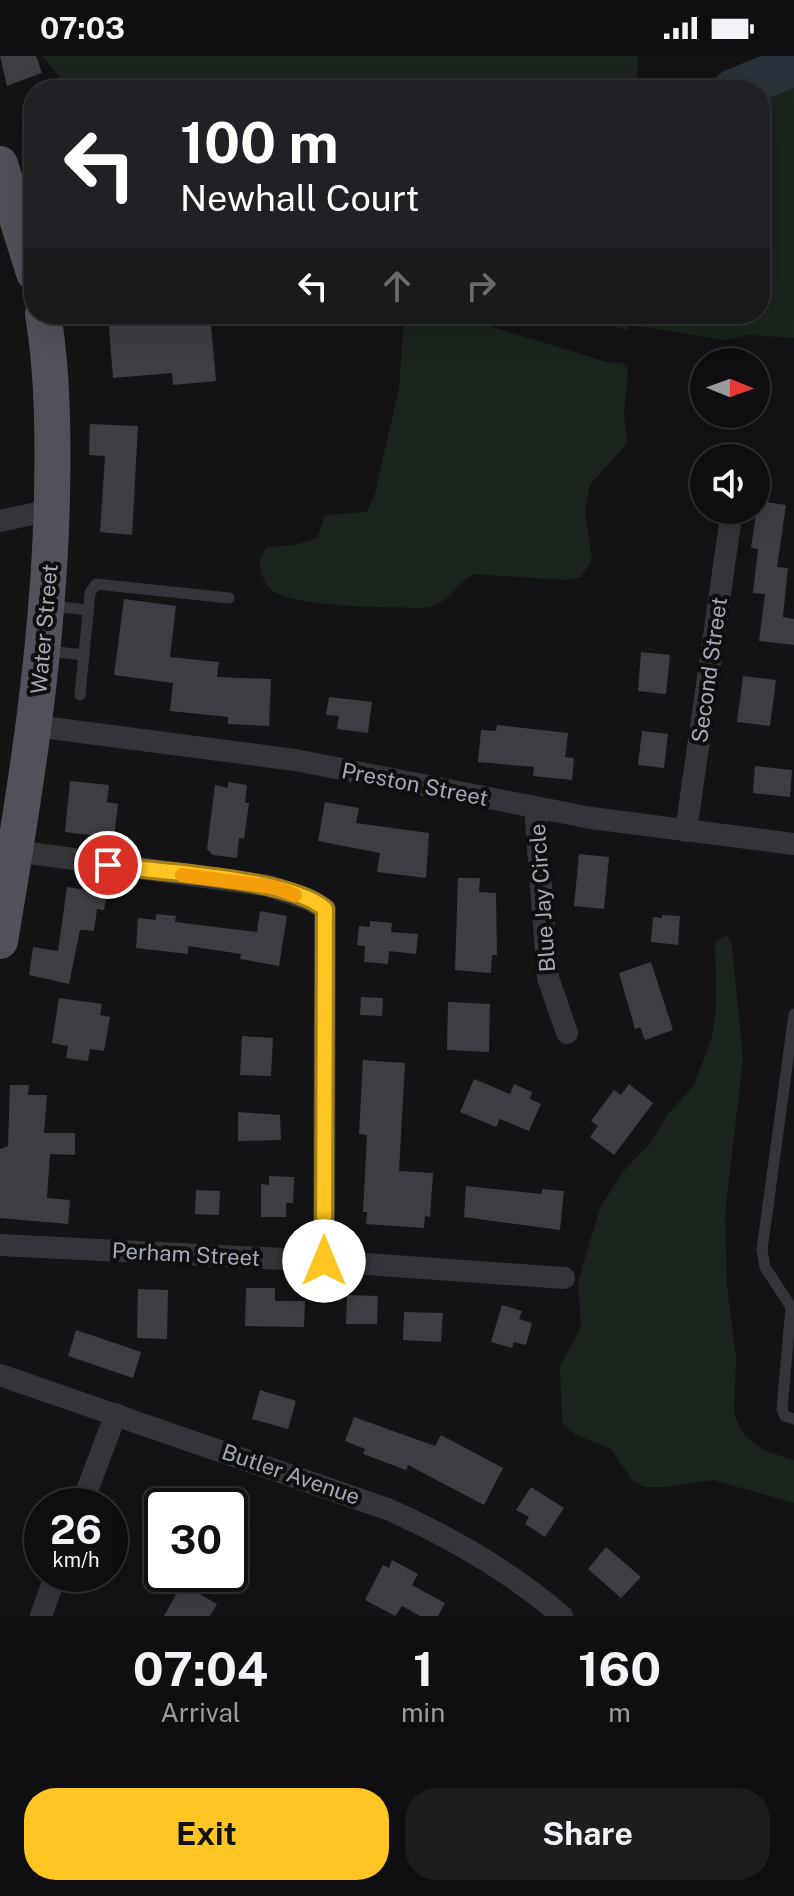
<!DOCTYPE html>
<html lang="en">
<head>
<meta charset="utf-8">
<style>
  :root { --surface:#0f0e10; --page:#1d1c1e; --text:#f1f3f6; --muted:#9b9c9f; --line:#2f2e30; --accent:#ffc522 }
  body { margin:0; font-family:"Public Sans",sans-serif; background:var(--page); color:var(--text); height:100vh; display:flex; flex-direction:column; font-size:30px; white-space:nowrap }
  * { box-sizing:border-box; margin:0 }
  p { font-size:26px; color:var(--muted) }
  .icon { flex:none; width:44px; height:44px; fill:none; stroke:currentColor; stroke-width:2; stroke-linecap:round; stroke-linejoin:round }
  .map { position:relative; height:1560px; overflow:hidden }
  .drawer { display:flex; flex-direction:column; background:var(--surface); flex:1 }
  .drawer>* { flex:none }
  .hud { position:absolute; left:24px; top:24px; width:746px; height:244px; border-radius:32px; box-shadow:0 8px 32px #0002,0 0 0 2px var(--line); background:#202124; color:#fff; overflow:hidden }
  .needle { width:52px; rotate:91deg }
  .buttons { position:absolute; left:690px; top:292px; display:grid; gap:16px }
  .buttons a { display:grid; place-items:center; width:80px; height:80px; border-radius:50%; background:var(--surface); box-shadow:0 8px 32px #0002,0 0 0 2px var(--line); font-size:40px }
  .speed { position:absolute; left:24px; top:1432px; display:flex; gap:16px; font-size:40px; font-weight:700; text-align:center }
  .speed>* { display:grid; place-content:center; width:104px; height:104px; border-radius:50%; background:var(--surface); box-shadow:0 8px 32px #0002,0 0 0 2px var(--line); line-height:1 }
  .speed small { font-size:20px; font-weight:400 }
  .speed .limit { border:4px solid #111; border-radius:12px; background:#fff; color:#111 }
  .pin { position:absolute; display:grid; place-items:center; width:68px; height:68px; color:#fff; margin:-34px; border:4px solid #fff; border-radius:50%; box-shadow:0 2px 8px #0007 }
  .me { position:absolute; width:88px; margin:-44px; rotate:0deg; stroke-linejoin:round; filter:drop-shadow(0 0 6px #0008) }
  .turn { display:flex; align-items:center; gap:28px; height:168px; padding:0 24px; font-size:36px }
  .turn .icon { width:104px; height:104px; stroke-width:2.5 }
  .turn b { display:block; font-size:56px; line-height:68px }
  .lanes { display:flex; align-items:center; height:76px; padding:0 24px; background:#0003; justify-content:center; gap:40px; direction:ltr }
  .lanes .off { opacity:.35 }
  .eta { display:flex; justify-content:space-evenly; align-items:center; height:136px; text-align:center }
  .eta b { font-size:48px; font-weight:700; line-height:56px }
  .button { display:flex; gap:16px; margin-top:auto; padding:16px 24px }
  .button a { flex:1; height:92px; border-radius:32px; background:var(--accent); color:#111; font-size:32px; font-weight:700; line-height:92px; text-align:center }
  .button a+a { background:var(--page); color:var(--text) }
  .status { display:flex; justify-content:space-between; align-items:center; height:56px; padding:0 40px; background:var(--surface); direction:ltr }
  .status svg { height:22px; fill:currentColor }
  .map>svg:first-child { display:block }
</style>
</head>
<body>
<div class="status"><b>07:03</b><svg viewBox="0 0 49 12"><path d="M0 12V9h3v3zM5 12V6h3v6zM10 12V3h3v9zM15 12V0h3v12zM26 1h20v11H26zM47 4h2v5h-2z"/></svg></div>
<div class="map">
<svg width="794" height="1560" viewBox="0 0 794 1560">
  <rect width="100%" height="100%" fill="#141316"/>
  <g fill="#1b241d">
    <path d="M 42,0 L 638,0 L 637,34 L 71,34 Z"/>
    <path d="M 794,4 L 794,282 L 748,279 L 725,284 L 629,269 L 629,275 L 568,258 L 760,258 L 760,34 L 716,34 Z"/>
    <path d="M 404,258 L 451,258 L 610,307 L 622,307 L 628,313 L 624,358 L 627,387 L 590,429 L 585,455 L 592,504 L 581,521 L 567,524 L 474,518 C 452,530 449,551 420,552 C 387,551 302,552 275,536 C 264,530 260,517 259,504 L 267,491 L 295,489 L 317,482 L 325,459 L 366,456 L 374,441 L 399,332 Z"/>
    <path d="M 727,879 L 732,890 L 743,1003 L 725,1158 L 727,1230 L 736,1302 L 734,1358 L 744,1379 L 763,1394 L 794,1404 L 794,1447 L 713,1424 L 665,1431 L 644,1431 L 632,1424 L 611,1393 L 576,1379 L 562,1367 L 560,1310 L 581,1271 L 578,1225 L 600,1152 L 622,1117 L 651,1086 L 667,1059 L 694,1029 L 712,981 L 716,952 L 715,886 Z"/>
  </g>
  <g fill="none" stroke-linecap="round" stroke-linejoin="round">
    <path stroke="#29313a" stroke-width="42" d="M 733,34 L 794,9"/>
  </g>
  <g fill="#3e3d43">
    <path d="M 0,0 L 36,0 L 42,17 L 7,30 Z"/>
    <path d="M 131,258 L 210,258 L 216,325 L 173,329 L 172,317 L 113,322 L 108,260 Z"/>
    <path d="M 90,368 L 138,370 L 132,479 L 100,476 L 105,400 L 89,399 Z"/>
    <path d="M 758,445 L 786,449 L 777,511 L 788,512 L 783,561 L 794,563 L 794,589 L 759,585 L 765,538 L 753,537 L 758,493 L 751,492 Z"/>
    <path d="M 124,543 L 176,550 L 170,601 L 219,606 L 217,621 L 271,623 L 269,670 L 228,668 L 228,661 L 170,655 L 173,627 L 114,619 Z"/>
    <path d="M 641,596 L 670,599 L 666,638 L 638,635 Z"/>
    <path d="M 743,620 L 776,624 L 770,670 L 737,666 Z"/>
    <path d="M 329,641 L 372,646 L 368,677 L 337,673 L 339,660 L 326,659 Z"/>
    <path d="M 497,669 L 568,677 L 565,701 L 574,702 L 572,724 L 533,720 L 534,711 L 478,706 L 481,674 L 496,675 Z"/>
    <path d="M 642,675 L 668,678 L 664,712 L 638,709 Z"/>
    <path d="M 755,710 L 792,714 L 790,741 L 753,737 Z"/>
    <path d="M 70,725 L 109,729 L 107,746 L 118,748 L 114,782 L 65,776 Z"/>
    <path d="M 228,726 L 247,729 L 245,747 L 249,747 L 244,783 L 239,782 L 237,802 L 213,799 L 207,793 L 215,729 L 228,732 Z"/>
    <path d="M 325,746 L 359,752 L 356,767 L 429,777 L 426,822 L 377,816 L 380,797 L 318,785 Z"/>
    <path d="M 579,798 L 609,801 L 604,853 L 574,850 Z"/>
    <path d="M 458,822 L 480,822 L 479,836 L 496,837 L 497,899 L 492,899 L 491,917 L 455,914 Z"/>
    <path d="M 67,831 L 107,837 L 104,854 L 97,853 L 94,875 L 80,874 L 69,928 L 29,919 L 33,891 L 58,895 Z"/>
    <path d="M 260,855 L 287,860 L 279,910 L 240,903 L 241,898 L 188,890 L 188,898 L 136,892 L 138,862 L 156,864 L 156,858 L 176,860 L 175,866 L 257,876 Z"/>
    <path d="M 662,859 L 680,860 L 678,889 L 651,886 L 653,861 L 662,862 Z"/>
    <path d="M 370,865 L 392,867 L 391,876 L 418,878 L 416,898 L 389,895 L 388,908 L 364,906 L 365,890 L 357,889 L 359,870 L 370,871 Z"/>
    <path d="M 651,906 L 673,974 L 645,984 L 640,971 L 635,973 L 619,917 Z"/>
    <path d="M 361,941 L 383,942 L 382,960 L 360,959 Z"/>
    <path d="M 59,942 L 102,948 L 100,959 L 110,961 L 104,995 L 90,993 L 88,1005 L 66,1002 L 68,990 L 52,987 Z"/>
    <path d="M 448,946 L 490,948 L 489,996 L 447,994 Z"/>
    <path d="M 242,980 L 273,982 L 271,1020 L 240,1019 Z"/>
    <path d="M 363,1004 L 405,1007 L 399,1115 L 433,1117 L 430,1161 L 425,1160 L 424,1172 L 366,1168 L 367,1156 L 363,1156 L 367,1079 L 359,1078 Z"/>
    <path d="M 474,1023 L 510,1038 L 514,1028 L 532,1036 L 530,1043 L 541,1048 L 529,1075 L 500,1063 L 496,1071 L 460,1056 Z"/>
    <path d="M 629,1028 L 653,1047 L 614,1099 L 590,1081 L 598,1070 L 591,1065 L 614,1034 L 621,1039 Z"/>
    <path d="M 10,1029 L 29,1029 L 28,1039 L 47,1039 L 44,1077 L 75,1077 L 75,1099 L 50,1098 L 47,1142 L 70,1144 L 68,1168 L 0,1162 L 0,1093 L 8,1090 Z"/>
    <path d="M 238,1056 L 280,1059 L 281,1084 L 238,1085 Z"/>
    <path d="M 269,1120 L 294,1121 L 293,1147 L 286,1147 L 286,1161 L 261,1161 L 261,1128 L 269,1129 Z"/>
    <path d="M 466,1130 L 542,1138 L 542,1133 L 564,1135 L 560,1174 L 464,1161 Z"/>
    <path d="M 196,1134 L 220,1135 L 219,1159 L 195,1158 Z"/>
    <path d="M 246,1232 L 275,1232 L 275,1245 L 305,1245 L 304,1271 L 245,1270 Z"/>
    <path d="M 138,1233 L 168,1234 L 167,1283 L 137,1282 Z"/>
    <path d="M 347,1239 L 378,1240 L 377,1268 L 346,1268 Z"/>
    <path d="M 502,1249 L 522,1255 L 519,1263 L 532,1267 L 526,1289 L 514,1286 L 512,1292 L 491,1286 Z"/>
    <path d="M 404,1256 L 443,1257 L 441,1286 L 403,1284 Z"/>
    <path d="M 76,1274 L 141,1296 L 133,1322 L 68,1300 Z"/>
    <path d="M 260,1334 L 296,1345 L 288,1373 L 252,1363 Z"/>
    <path d="M 354,1361 L 435,1390 L 441,1379 L 503,1412 L 484,1449 L 408,1409 L 406,1414 L 363,1398 L 365,1393 L 345,1385 Z"/>
    <path d="M 531,1431 L 564,1452 L 545,1481 L 525,1468 L 529,1461 L 516,1454 Z"/>
    <path d="M 606,1491 L 641,1521 L 621,1542 L 588,1513 Z"/>
    <path d="M 392,1504 L 418,1518 L 412,1529 L 445,1547 L 438,1560 L 420,1560 L 402,1550 L 395,1560 L 365,1544 L 383,1509 L 389,1512 Z"/>
    <path d="M 182,1528 L 217,1548 L 210,1560 L 164,1560 Z"/>
  </g>
  <g fill="none" stroke-linecap="round" stroke-linejoin="round">
    <g stroke="#34353b" stroke-width="11">
      <path d="M 52,550 L 88,554"/>
      <path d="M 48,595 L 84,599"/>
      <path d="M 80,639 L 90,537 L 96,528 L 229,542"/>
      <path d="M 791,1251 L 765,1211 L 762,1194 L 794,958"/>
      <path d="M 791,1251 L 782,1353 L 785,1360 L 794,1363"/>
    </g>
    <g stroke="#34353b" stroke-width="22">
      <path d="M 0,465 L 51,454"/>
      <path d="M 35,670 L 295,704 L 591,762 L 794,788"/>
      <path d="M 535,752 L 548,922 L 567,977"/>
      <path d="M 686,775 L 732,454"/>
      <path d="M 15,795 L 269,830 L 310,844 L 325,853 L 324,1205"/>
      <path d="M 0,1189 L 324,1205 L 564,1222"/>
      <path d="M 0,1319 L 390,1454 C 452,1482 510,1515 562,1560"/>
      <path d="M 81,1450 L 116,1358"/>
      <path d="M 41,1560 L 56,1518"/>
    </g>
    <g stroke="#50515a" stroke-width="36">
      <path d="M 0,108 L 34,217"/>
      <path d="M 0,885 C 25,737 49,590 52,440 C 53,379 53,318 43,258"/>
    </g>
  </g>
  <g fill="none" stroke-linecap="round" stroke-linejoin="round">
    <defs>
      <path id="route" d="M 108,809 C 159,816 290,822 325,853 L 324,1205"/>
    </defs>
    <use href="#route" stroke="#a68016" stroke-width="20"/>
    <use href="#route" stroke="#ffc522" stroke-width="14"/>
    <path stroke="#f59e0b" stroke-width="14" d="M 182,819 L 274,831 L 295,839"/>
  </g>
  <g text-anchor="middle" dominant-baseline="central" stroke-width="8" stroke-linejoin="round" paint-order="stroke">
    <g font-size="22" fill="#a4a8b7" stroke="#0f0f10">
      <text transform="translate(44 573) rotate(-85)">Water Street</text>
      <text transform="translate(709 614) rotate(-82)">Second Street</text>
      <text transform="translate(415 728) rotate(11)">Preston Street</text>
      <text transform="translate(542 842) rotate(-94)">Blue Jay Circle</text>
      <text transform="translate(186 1198) rotate(3)">Perham Street</text>
      <text transform="translate(291 1418) rotate(19)">Butler Avenue</text>
    </g>
  </g>
</svg>
<div class="buttons">
<a><svg class="needle" viewBox="-14 -14 28 28"><path d="M0-13l5 13h-10z" fill="#e53935"/><path d="M0 13l5-13h-10z" fill="#9b9c9f"/></svg></a>
<a><svg class="icon" aria-label="sound" viewBox="0 0 24 24"><path d="M4 9h4l5-4v14l-5-4H4zM17 9q2 3 0 6"/></svg></a>
</div>
<div class="speed"><div>26<small>km/h</small></div><div class="limit">30</div></div>
<div class="pin" style="left:108px;top:809px;background:#d93025"><svg class="icon" aria-label="arrive" viewBox="0 0 24 24"><path d="M6 21V4h12l-3 4 3 4H6"/></svg></div>
<svg class="me" style="left:324px;top:1205px" viewBox="-20 -20 40 40"><circle r="19" fill="#fff"/><path d="M0-13L10 11 0 6-10 11z" fill="#ffc522"/></svg>
<div class="hud">
<div class="turn"><svg class="icon" aria-label="left" viewBox="0 0 24 24"><path d="M17 20v-9H6M10 6l-5 5 5 5"/></svg><div><b>100 m</b>Newhall Court</div></div>
<div class="lanes"><svg class="icon" aria-label="left" viewBox="0 0 24 24"><path d="M17 20v-9H6M10 6l-5 5 5 5"/></svg><svg class="icon off" aria-label="ahead" viewBox="0 0 24 24"><path d="M12 20V5M6 11l6-6 6 6"/></svg><svg class="icon off" aria-label="right" viewBox="0 0 24 24"><path d="M7 20v-9h11M14 6l5 5-5 5"/></svg></div>
</div>
</div>
<section class="drawer">
<div class="eta">
<div><b>07:04</b><p>Arrival</p></div>
<div><b>1</b><p>min</p></div>
<div><b>160</b><p>m</p></div>
</div>
<div class="button"><a>Exit</a><a>Share</a></div>
</section>
</body>
</html>
